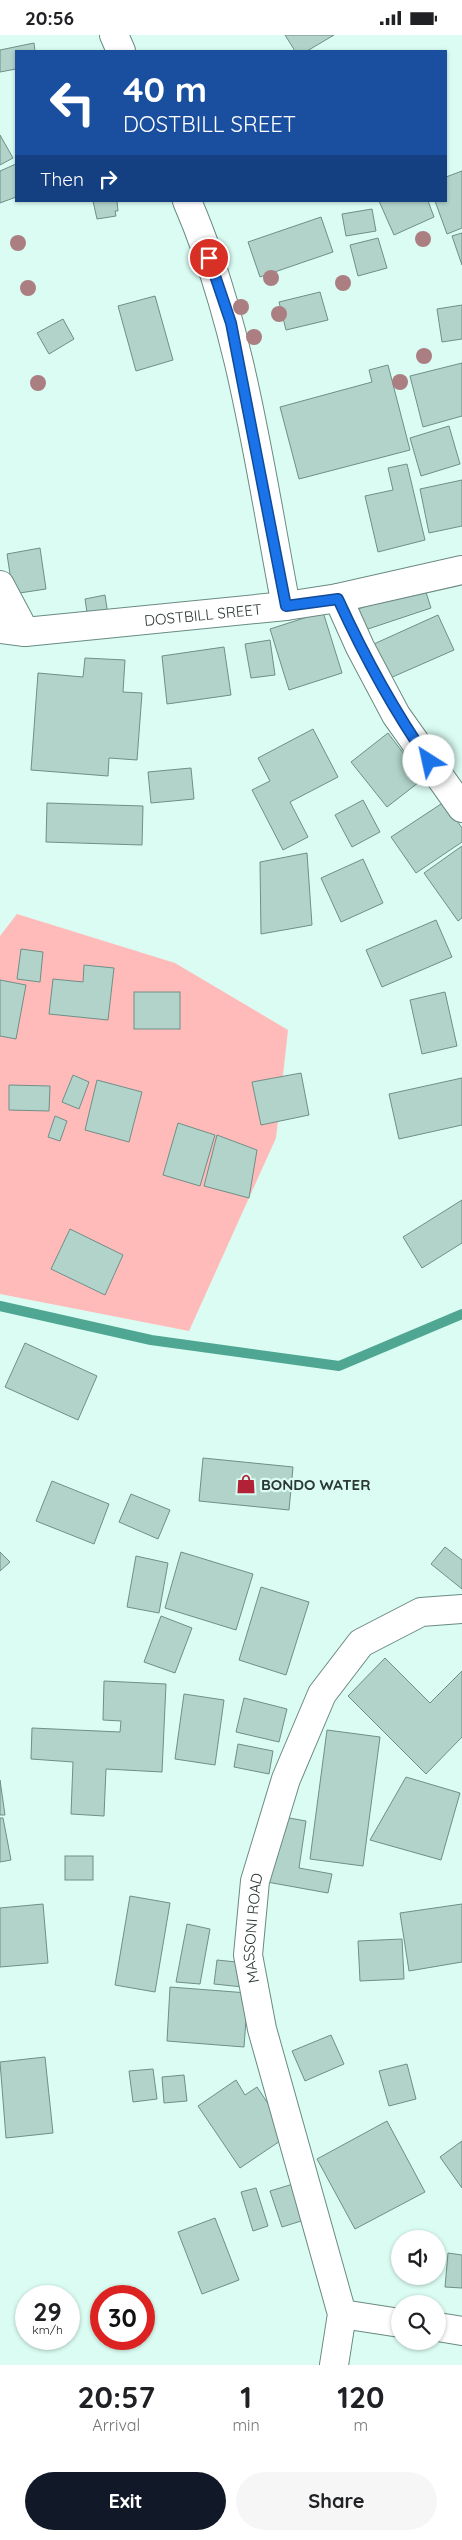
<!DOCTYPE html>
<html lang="en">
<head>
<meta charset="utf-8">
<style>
  :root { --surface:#fff; --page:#f6f6f6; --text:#202124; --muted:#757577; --accent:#111827 }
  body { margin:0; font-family:Quicksand,sans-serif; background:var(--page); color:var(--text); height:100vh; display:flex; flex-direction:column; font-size:19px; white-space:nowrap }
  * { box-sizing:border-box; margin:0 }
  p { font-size:16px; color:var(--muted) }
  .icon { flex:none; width:28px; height:28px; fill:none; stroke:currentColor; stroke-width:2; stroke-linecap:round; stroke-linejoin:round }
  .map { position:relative; height:2330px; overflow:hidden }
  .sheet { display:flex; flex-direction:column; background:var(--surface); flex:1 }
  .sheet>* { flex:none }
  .top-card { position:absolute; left:15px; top:15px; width:432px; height:152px; border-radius:0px; box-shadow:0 1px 4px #0004; background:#1a4fa0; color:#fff; overflow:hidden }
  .controls { position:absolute; left:391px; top:2195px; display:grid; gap:10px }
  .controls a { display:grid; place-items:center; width:55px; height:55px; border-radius:50%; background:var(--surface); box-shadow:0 1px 4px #0004; font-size:25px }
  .speed { position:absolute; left:15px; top:2250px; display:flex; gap:10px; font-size:25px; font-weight:700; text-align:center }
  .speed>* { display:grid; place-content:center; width:65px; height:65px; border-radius:50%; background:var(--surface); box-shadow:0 1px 4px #0004; line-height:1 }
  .speed small { font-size:12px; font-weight:400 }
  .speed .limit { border:8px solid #d22; background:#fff; color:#111 }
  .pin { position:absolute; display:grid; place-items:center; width:42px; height:42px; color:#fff; margin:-21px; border:2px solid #fff; border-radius:50%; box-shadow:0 1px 5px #0007 }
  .me { position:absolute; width:55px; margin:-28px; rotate:325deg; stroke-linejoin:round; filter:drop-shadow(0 0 4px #0008) }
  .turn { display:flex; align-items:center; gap:18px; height:105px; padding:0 25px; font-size:22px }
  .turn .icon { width:65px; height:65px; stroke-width:2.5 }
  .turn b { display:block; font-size:35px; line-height:42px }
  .then { display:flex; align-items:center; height:48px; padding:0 25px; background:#0003; gap:10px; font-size:19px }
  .eta { display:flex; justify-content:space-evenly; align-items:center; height:85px; text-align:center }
  .eta b { font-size:30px; font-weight:800; line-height:35px }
  .cta { display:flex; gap:10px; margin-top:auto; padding:10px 25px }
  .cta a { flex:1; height:58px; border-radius:30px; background:var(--accent); color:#fff; font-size:20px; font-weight:800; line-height:58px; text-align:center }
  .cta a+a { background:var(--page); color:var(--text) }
  .status { display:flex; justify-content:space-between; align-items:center; height:35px; padding:0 25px; background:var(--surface); direction:ltr }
  .status svg { height:14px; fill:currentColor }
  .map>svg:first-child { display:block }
</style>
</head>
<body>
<div class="status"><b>20:56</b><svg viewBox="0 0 49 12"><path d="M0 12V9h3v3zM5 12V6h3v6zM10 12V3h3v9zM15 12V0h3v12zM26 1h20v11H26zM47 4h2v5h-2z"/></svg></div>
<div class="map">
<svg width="462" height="2330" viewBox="0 0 462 2330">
  <rect width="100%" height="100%" fill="#dafcf2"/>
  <path fill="#ffbbba" d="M 17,879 L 175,928 L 288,995 L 276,1103 L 189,1296 L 0,1259 L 0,901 Z"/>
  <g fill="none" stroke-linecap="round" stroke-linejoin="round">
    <path stroke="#4fa693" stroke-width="10" d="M 0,1271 L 151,1305 L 339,1331 L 462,1279"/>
  </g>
  <g fill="#b1d3ca" stroke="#6f8f87">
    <path d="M 285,0 L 334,0 L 307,16 L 295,16 Z"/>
    <path d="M 34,8 L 35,16 L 16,16 L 16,34 L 0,37 L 0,15 Z"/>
    <path d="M 0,100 L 13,123 L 0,130 Z"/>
    <path d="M 16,129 L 16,162 L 0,168 L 0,136 Z"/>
    <path d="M 462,136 L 462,193 L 447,199 L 435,166 L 446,166 L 446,142 Z"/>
    <path d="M 93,166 L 117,166 L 118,176 L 115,176 L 116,181 L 97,184 Z"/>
    <path d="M 379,166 L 428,166 L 434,182 L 394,200 Z"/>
    <path d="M 372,174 L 376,196 L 346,201 L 342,179 Z"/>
    <path d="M 321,182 L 333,217 L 260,242 L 248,207 Z"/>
    <path d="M 462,198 L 462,230 L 452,201 Z"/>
    <path d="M 378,203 L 387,233 L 358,241 L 350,210 Z"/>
    <path d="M 320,257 L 328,285 L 286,295 L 279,267 Z"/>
    <path d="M 155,261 L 173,325 L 136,336 L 118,271 Z"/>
    <path d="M 462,270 L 462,304 L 442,307 L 437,274 Z"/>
    <path d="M 63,284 L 74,304 L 49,319 L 37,298 Z"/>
    <path d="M 462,328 L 462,381 L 423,392 L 410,341 Z"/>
    <path d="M 388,330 L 410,415 L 299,444 L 280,372 L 372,347 L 369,335 Z"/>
    <path d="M 449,391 L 460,429 L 421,441 L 410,403 Z"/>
    <path d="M 407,429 L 425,505 L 378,517 L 365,461 L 393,455 L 388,433 Z"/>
    <path d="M 462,445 L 462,491 L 429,498 L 420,454 Z"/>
    <path d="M 40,513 L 46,554 L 13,559 L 7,519 Z"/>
    <path d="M 424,551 L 431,573 L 365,595 L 358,574 Z"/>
    <path d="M 105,560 L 108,580 L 88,584 L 85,564 Z"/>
    <path d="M 323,577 L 342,638 L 289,655 L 270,594 Z"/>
    <path d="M 438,580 L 454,615 L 381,647 L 365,613 Z"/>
    <path d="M 270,605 L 275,640 L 251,643 L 245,609 Z"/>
    <path d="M 224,612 L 231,660 L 167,669 L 162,621 Z"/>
    <path d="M 85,623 L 125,625 L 123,657 L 142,658 L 137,725 L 109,723 L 108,741 L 31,735 L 38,638 L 83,642 Z"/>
    <path d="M 313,694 L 338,742 L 290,767 L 308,802 L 283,815 L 252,755 L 270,746 L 258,723 Z"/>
    <path d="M 388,698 L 423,744 L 387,772 L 351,727 Z"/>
    <path d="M 191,733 L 194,764 L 151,768 L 148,737 Z"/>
    <path d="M 363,765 L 380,797 L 352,812 L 335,780 Z"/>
    <path d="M 444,767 L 462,793 L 462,807 L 416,838 L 391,802 Z"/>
    <path d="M 47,768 L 143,771 L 142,810 L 46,807 Z"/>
    <path d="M 462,811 L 462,883 L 458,886 L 424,838 Z"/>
    <path d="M 307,818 L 312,890 L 261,899 L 260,827 Z"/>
    <path d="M 363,824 L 383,868 L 341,887 L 321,843 Z"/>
    <path d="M 436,885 L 452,922 L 382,952 L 366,915 Z"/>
    <path d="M 21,914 L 43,917 L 40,947 L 17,944 Z"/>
    <path d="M 84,930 L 114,933 L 108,985 L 49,979 L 53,944 L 83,947 Z"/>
    <path d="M 0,945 L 26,950 L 16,1004 L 0,1001 Z"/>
    <rect x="134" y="957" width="46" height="37"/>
    <path d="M 445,957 L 457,1011 L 422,1019 L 410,965 Z"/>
    <path d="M 301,1038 L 309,1080 L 261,1090 L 252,1047 Z"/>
    <path d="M 73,1040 L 89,1047 L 79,1074 L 62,1067 Z"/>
    <path d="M 462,1043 L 462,1090 L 399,1104 L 389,1059 Z"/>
    <path d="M 97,1045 L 142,1057 L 129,1107 L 85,1095 Z"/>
    <path d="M 9,1050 L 50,1051 L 49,1076 L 9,1075 Z"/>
    <path d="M 55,1081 L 67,1086 L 60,1106 L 48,1102 Z"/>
    <path d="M 178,1088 L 215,1100 L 200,1151 L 163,1140 Z"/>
    <path d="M 217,1100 L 257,1115 L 249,1163 L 204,1151 Z"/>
    <path d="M 462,1165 L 462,1208 L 422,1233 L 403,1202 Z"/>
    <path d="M 70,1194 L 123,1220 L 105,1260 L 51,1234 Z"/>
    <path d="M 25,1308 L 97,1341 L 78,1385 L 5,1352 Z"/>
    <path d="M 203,1423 L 293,1432 L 289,1475 L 199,1466 Z"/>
    <path d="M 52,1446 L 109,1469 L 94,1509 L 36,1486 Z"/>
    <path d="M 131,1459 L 170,1475 L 158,1504 L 119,1487 Z"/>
    <path d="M 445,1512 L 462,1525 L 462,1554 L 431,1529 Z"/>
    <path d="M 0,1517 L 10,1527 L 0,1536 Z"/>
    <path d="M 181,1517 L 253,1539 L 236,1595 L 165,1573 Z"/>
    <path d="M 136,1521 L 168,1528 L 159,1578 L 127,1572 Z"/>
    <path d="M 261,1552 L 309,1567 L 286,1640 L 239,1625 Z"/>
    <path d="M 161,1581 L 192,1593 L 175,1638 L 144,1627 Z"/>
    <path d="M 385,1623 L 430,1668 L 462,1636 L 462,1702 L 426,1739 L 348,1661 Z"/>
    <path d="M 104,1646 L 166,1649 L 162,1737 L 106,1734 L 104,1781 L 71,1779 L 73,1727 L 31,1724 L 32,1693 L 120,1697 L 121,1686 L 103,1685 Z"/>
    <path d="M 184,1659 L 224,1665 L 215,1730 L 175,1724 Z"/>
    <path d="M 244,1663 L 287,1674 L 279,1707 L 236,1697 Z"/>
    <path d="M 327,1695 L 380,1702 L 363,1831 L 310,1824 Z"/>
    <path d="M 238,1709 L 273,1716 L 269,1739 L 234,1732 Z"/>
    <path d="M 406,1742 L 460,1758 L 441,1825 L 370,1805 Z"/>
    <path d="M 0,1745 L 5,1780 L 0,1780 Z"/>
    <path d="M 278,1781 L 306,1786 L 299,1833 L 332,1839 L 328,1858 L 267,1847 Z"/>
    <path d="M 0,1783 L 3,1783 L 11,1825 L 0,1827 Z"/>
    <rect x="65" y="1821" width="28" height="24"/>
    <path d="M 130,1861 L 170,1868 L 155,1957 L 115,1950 Z"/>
    <path d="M 43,1869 L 48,1928 L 0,1932 L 0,1873 Z"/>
    <path d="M 462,1869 L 462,1927 L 409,1936 L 400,1878 Z"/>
    <path d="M 187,1889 L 210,1894 L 200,1949 L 176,1947 Z"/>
    <path d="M 402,1904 L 404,1944 L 360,1946 L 358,1906 Z"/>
    <path d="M 217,1925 L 246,1928 L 243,1952 L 214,1949 Z"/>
    <path d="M 170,1952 L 248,1958 L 244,2012 L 167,2006 Z"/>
    <path d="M 331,2000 L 344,2029 L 305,2046 L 292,2016 Z"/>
    <path d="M 45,2022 L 53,2098 L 6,2103 L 0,2027 Z"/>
    <path d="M 407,2029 L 416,2064 L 389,2071 L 379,2036 Z"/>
    <path d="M 153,2034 L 157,2064 L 133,2067 L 129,2036 Z"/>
    <path d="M 184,2040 L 187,2066 L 164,2068 L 162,2042 Z"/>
    <path d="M 236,2045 L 245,2060 L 257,2052 L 289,2100 L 240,2133 L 198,2071 Z"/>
    <path d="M 387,2086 L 425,2157 L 355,2194 L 317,2124 Z"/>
    <path d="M 462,2106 L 462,2153 L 440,2122 Z"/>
    <path d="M 303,2146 L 314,2182 L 282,2192 L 270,2156 Z"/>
    <path d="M 256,2153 L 268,2191 L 253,2196 L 241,2157 Z"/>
    <path d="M 215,2183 L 239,2245 L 202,2259 L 178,2197 Z"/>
    <path d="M 448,2218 L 462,2220 L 462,2253 L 445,2252 Z"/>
  </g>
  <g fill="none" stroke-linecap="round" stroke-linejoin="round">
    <defs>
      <g id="street">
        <path d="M 114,0 L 121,16"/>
        <path d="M 187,166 C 242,293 260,436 286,571"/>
        <path d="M 0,550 L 25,597"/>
        <path d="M 338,563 L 360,612 L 396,680 L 462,773"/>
        <path id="s1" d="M 0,594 L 25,597 L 286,571 L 338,563 L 462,535"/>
        <path d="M 342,2279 L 400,2288"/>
        <path d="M 438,2292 L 462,2296"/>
        <path id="s2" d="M 334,2330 L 342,2279 L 262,1994 L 248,1920 L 255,1846 L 286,1744 L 322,1659 L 361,1608 L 421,1577 L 462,1574"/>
      </g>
    </defs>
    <use href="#street" stroke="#6b8a82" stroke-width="30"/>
    <use href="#street" stroke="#fff" stroke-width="28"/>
  </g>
  <g fill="#ab7e82">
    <circle cx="423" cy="204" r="8"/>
    <circle cx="18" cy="208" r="8"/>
    <circle cx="271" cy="243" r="8"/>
    <circle cx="343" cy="248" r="8"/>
    <circle cx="28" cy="253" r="8"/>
    <circle cx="241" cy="272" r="8"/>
    <circle cx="279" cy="279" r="8"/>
    <circle cx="254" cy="302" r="8"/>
    <circle cx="424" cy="321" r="8"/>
    <circle cx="400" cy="347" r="8"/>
    <circle cx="38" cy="348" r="8"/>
  </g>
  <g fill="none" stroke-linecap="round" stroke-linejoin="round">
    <defs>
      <path id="route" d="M 209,223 L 231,288 L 286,571 L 338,564 C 365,623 392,673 429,726"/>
    </defs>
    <use href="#route" stroke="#114b97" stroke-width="12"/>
    <use href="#route" stroke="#1a73e8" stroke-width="9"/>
  </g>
  <defs>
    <symbol id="shop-bare" viewBox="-9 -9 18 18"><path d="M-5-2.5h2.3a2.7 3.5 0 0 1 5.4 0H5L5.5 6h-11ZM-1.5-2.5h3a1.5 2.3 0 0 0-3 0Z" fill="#b32137" stroke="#dafcf2" stroke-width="2.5" paint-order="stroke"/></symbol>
  </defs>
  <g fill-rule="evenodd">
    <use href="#shop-bare" x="232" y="1435" width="28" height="28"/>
  </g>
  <g text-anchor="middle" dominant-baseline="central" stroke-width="4.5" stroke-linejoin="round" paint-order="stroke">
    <g font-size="15" fill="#2b3834" stroke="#dafcf2">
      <text stroke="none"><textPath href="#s1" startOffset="204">DOSTBILL SREET</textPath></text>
      <text stroke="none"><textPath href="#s2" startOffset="450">MASSONI ROAD</textPath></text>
    </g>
    <g font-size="15" font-weight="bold" fill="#2b3834" stroke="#dafcf2" text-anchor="start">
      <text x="261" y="1449">BONDO WATER</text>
    </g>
  </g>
</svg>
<div class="controls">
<a><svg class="icon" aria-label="sound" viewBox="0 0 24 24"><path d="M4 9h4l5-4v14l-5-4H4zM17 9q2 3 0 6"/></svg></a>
<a><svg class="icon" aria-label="search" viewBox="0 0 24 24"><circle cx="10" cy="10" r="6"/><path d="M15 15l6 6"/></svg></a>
</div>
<div class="speed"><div>29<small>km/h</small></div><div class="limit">30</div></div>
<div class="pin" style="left:209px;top:223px;background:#d93025"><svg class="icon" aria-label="arrive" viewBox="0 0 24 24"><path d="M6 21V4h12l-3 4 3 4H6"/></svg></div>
<svg class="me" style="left:429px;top:726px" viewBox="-20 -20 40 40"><circle r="19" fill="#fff"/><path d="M0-13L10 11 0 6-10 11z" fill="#1a73e8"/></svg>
<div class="top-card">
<div class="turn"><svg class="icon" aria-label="left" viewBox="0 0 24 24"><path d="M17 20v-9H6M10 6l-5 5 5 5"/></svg><div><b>40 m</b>DOSTBILL SREET</div></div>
<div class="then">Then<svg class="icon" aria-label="right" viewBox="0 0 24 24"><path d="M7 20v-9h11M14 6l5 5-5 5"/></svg></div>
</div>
</div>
<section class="sheet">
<div class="eta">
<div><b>20:57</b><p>Arrival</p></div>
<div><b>1</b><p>min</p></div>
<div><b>120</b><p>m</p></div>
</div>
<div class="cta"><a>Exit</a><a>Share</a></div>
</section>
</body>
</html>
